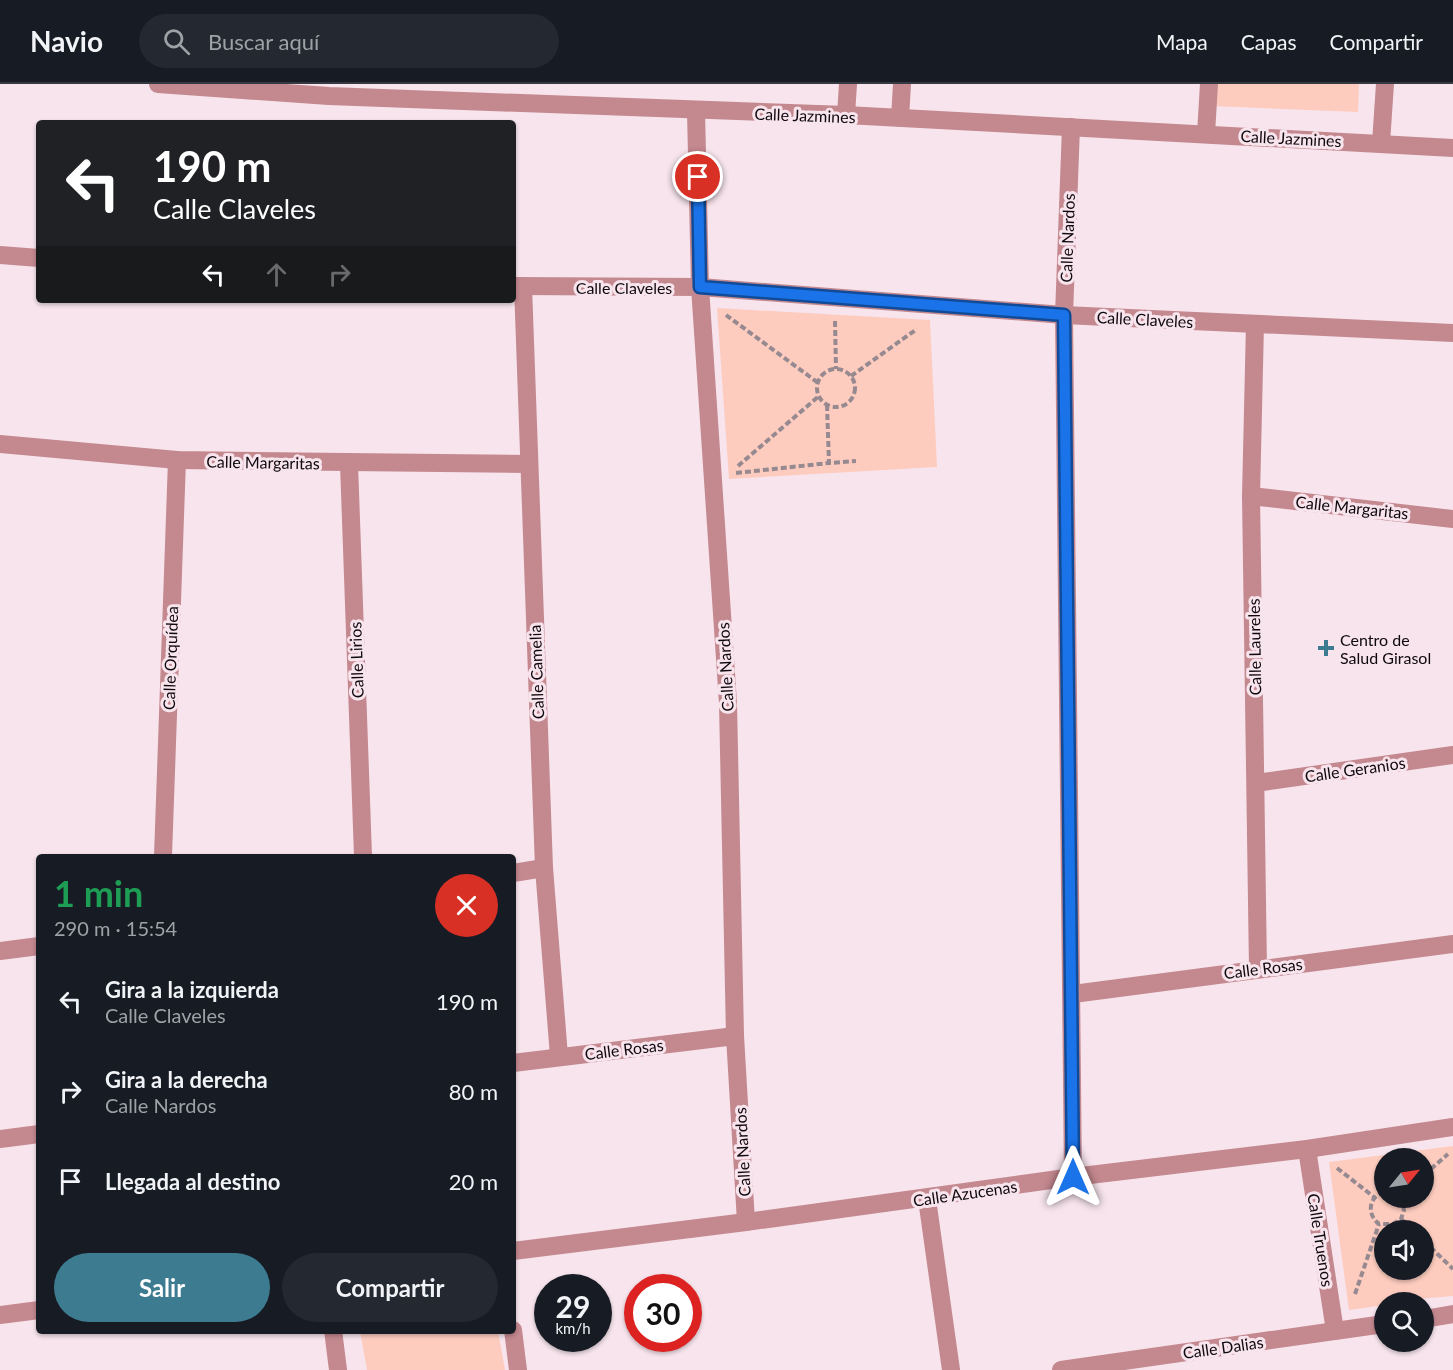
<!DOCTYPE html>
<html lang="es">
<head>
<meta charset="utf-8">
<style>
  :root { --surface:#171b24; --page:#242831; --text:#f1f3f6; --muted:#9ea1a6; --line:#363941; --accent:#3d7b90 }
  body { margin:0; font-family:Lato,sans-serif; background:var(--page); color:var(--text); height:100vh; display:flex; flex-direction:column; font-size:22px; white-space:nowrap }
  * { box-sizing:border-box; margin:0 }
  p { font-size:20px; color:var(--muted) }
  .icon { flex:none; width:33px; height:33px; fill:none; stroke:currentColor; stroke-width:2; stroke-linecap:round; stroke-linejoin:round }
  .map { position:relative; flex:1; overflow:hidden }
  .details { position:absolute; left:36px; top:770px; width:480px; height:480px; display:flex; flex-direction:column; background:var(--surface); border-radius:6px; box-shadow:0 2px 4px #0004 }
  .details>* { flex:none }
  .hud { position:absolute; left:36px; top:36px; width:480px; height:183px; border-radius:6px; box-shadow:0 2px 4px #0004; background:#202124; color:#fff; overflow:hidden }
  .needle { width:39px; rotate:60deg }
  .tools { position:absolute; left:1374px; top:1064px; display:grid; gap:12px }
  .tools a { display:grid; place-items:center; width:60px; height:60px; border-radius:50%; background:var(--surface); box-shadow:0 2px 4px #0004; font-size:30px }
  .speed { position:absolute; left:534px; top:1190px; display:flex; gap:12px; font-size:30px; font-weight:700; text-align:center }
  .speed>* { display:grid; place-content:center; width:78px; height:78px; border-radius:50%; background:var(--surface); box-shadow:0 2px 4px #0004; line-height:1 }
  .speed small { font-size:15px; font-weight:400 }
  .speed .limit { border:9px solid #d22; background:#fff; color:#111 }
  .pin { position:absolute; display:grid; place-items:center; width:51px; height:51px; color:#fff; margin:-26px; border:3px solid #fff; border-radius:50%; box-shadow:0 2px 6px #0007 }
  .me { position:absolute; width:66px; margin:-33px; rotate:0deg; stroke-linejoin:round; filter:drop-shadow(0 0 4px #0008) }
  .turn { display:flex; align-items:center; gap:21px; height:126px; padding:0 18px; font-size:27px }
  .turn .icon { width:78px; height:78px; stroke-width:2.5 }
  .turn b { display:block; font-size:42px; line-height:51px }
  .lanes { display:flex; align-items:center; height:57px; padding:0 18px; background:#0003; justify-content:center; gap:30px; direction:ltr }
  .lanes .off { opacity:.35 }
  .round { display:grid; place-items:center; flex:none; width:63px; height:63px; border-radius:32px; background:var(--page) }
  .head { display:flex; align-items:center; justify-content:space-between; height:102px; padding:0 18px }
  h1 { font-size:36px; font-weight:700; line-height:45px; color:#1e9e55 }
  .action { display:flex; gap:12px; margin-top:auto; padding:12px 18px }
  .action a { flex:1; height:69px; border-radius:36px; background:var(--accent); color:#fff; font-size:24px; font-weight:700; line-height:69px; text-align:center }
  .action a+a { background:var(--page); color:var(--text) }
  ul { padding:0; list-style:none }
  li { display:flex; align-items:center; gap:18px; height:90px; padding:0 18px }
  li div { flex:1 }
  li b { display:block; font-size:22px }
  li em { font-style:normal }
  header { display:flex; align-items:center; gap:36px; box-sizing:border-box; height:84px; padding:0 30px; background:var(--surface); border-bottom:2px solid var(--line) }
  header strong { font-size:28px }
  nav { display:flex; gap:33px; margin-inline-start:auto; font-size:21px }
  .search { width:420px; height:54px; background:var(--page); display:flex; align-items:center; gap:15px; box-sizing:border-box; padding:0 21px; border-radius:33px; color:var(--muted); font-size:22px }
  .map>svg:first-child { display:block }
</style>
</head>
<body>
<header>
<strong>Navio</strong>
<div class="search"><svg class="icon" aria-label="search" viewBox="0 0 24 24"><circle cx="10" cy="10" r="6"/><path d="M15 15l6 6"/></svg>Buscar aquí</div>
<nav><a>Mapa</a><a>Capas</a><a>Compartir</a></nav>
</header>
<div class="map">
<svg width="1453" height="1286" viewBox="0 0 1453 1286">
  <rect width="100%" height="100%" fill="#f7e4ed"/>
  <g fill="#fdccbf" fill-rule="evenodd">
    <path d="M 1214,0 L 1359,0 L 1358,28 L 1212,22 Z"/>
    <path d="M 717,224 L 930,236 L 937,383 L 729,395 Z"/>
    <path d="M 1453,1062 L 1453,1212 L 1384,1218 L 1384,1221 L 1349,1226 L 1329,1078 ZM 1384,1074 L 1424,1074 L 1424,1113 L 1384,1113 ZM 1384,1146 L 1424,1146 L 1424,1185 L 1384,1185 Z"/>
    <path d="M 360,1247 L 498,1247 L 505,1286 L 367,1286 Z"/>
  </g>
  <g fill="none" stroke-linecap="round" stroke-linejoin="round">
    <g stroke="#978990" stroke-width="4" stroke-dasharray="6 3" stroke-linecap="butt">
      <path d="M 726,231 L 817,298"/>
      <path d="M 835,237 L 836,285"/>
      <circle cx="836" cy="304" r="19"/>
      <path d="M 851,292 L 917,245"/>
      <path d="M 827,321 L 829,379 L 856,377"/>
      <path d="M 738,382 L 819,312"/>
      <path d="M 736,389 L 829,379"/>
      <path d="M 1337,1084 L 1374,1113"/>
      <path d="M 1424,1091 L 1448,1070"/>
      <path d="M 1384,1108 C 1369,1112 1366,1130 1379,1140 L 1393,1140 L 1401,1135 L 1404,1126 L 1400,1113"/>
      <path d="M 1401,1135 L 1413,1146"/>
      <path d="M 1424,1157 L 1453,1185"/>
      <path d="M 1355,1210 L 1379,1140"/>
    </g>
    <g stroke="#c4888f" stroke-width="18">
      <path d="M 158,0 L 329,12 L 846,31 L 1453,64"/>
      <path d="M 696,27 L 700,203 L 728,619 L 735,952 L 746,1138"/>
      <path d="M 846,31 L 848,0"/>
      <path d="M 900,34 L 902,0"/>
      <path d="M 1071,43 L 1064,231 L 1073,1093"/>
      <path d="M 1206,50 L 1209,0"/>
      <path d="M 1381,59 L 1385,0"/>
      <path d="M 0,171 L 39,174"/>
      <path d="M 513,202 L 700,203 L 1064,231 L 1453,249"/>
      <path d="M 523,202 L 544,784 L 559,972"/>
      <path d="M 1255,240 L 1251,412 L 1258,885"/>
      <path d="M 0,360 L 177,376 L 528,380"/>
      <path d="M 349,380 L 363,772"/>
      <path d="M 1251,412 L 1453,435"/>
      <path d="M 1256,699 L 1453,671"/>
      <path d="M 163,772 L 177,376"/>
      <path d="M 513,789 L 544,784"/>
      <path d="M 0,867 L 39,862"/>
      <path d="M 1073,910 L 1453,860"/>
      <path d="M 513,979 L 735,952"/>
      <path d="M 0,1055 L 39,1050"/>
      <path d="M 1307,1065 L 1335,1247"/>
      <path d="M 927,1115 L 951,1286"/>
      <path d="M 513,1167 L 746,1138 L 1073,1093 L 1307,1065 L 1453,1043"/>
      <path d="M 0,1231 L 39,1226"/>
      <path d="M 1424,1235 L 1453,1230"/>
      <path d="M 333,1246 L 338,1286"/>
      <path d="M 513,1246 L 518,1286"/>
      <path d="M 1061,1286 L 1384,1240"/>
    </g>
  </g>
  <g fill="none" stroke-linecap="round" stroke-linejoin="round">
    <defs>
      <path id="route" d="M 698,93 L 700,203 L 1064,231 L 1073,1093"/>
    </defs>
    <use href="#route" stroke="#114b97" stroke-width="15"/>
    <use href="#route" stroke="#1a73e8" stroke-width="10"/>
  </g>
  <path fill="#3d7b90" stroke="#f7e4ed" stroke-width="2" d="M1323 555h6v6h6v6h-6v6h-6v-6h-6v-6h6z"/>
  <g text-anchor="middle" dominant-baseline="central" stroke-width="6" stroke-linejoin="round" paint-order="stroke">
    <g font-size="16" fill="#0f090d" stroke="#f7e4ed">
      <text transform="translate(805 31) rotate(2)">Calle Jazmines</text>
      <text transform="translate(1291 54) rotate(3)">Calle Jazmines</text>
      <text transform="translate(1067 154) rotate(-88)">Calle Nardos</text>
      <text x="624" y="203">Calle Claveles</text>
      <text transform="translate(1145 235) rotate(3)">Calle Claveles</text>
      <text transform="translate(263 378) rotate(1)">Calle Margaritas</text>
      <text transform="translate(1352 423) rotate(6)">Calle Margaritas</text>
      <text transform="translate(1254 563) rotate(-91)">Calle Laureles</text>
      <text transform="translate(170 574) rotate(-88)">Calle Orquídea</text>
      <text transform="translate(356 576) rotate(-92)">Calle Lirios</text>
      <text transform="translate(725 583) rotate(-93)">Calle Nardos</text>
      <text transform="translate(536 588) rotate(-92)">Calle Camelia</text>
      <text transform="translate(1355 685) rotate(-8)">Calle Geranios</text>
      <text transform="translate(1263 884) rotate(-7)">Calle Rosas</text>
      <text transform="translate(624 965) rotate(-7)">Calle Rosas</text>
      <text transform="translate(742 1068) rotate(-93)">Calle Nardos</text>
      <text transform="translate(965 1109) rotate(-8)">Calle Azucenas</text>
      <text transform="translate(1321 1156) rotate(81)">Calle Truenos</text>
      <text transform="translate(1223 1263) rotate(-8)">Calle Dalias</text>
    </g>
    <g font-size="16" fill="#0f090d" stroke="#f7e4ed" text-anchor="start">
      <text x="1340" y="555">Centro de<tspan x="1340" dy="18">Salud Girasol</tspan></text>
    </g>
  </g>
</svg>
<div class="tools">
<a><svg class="needle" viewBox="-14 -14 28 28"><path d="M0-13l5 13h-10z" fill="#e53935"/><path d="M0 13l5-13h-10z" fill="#9ea1a6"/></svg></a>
<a><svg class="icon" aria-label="sound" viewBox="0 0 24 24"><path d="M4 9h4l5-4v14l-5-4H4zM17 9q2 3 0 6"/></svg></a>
<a><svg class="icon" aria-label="search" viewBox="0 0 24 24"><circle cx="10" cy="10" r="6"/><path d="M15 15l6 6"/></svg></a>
</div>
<div class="speed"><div>29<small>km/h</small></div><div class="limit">30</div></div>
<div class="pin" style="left:698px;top:93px;background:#d93025"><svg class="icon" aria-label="arrive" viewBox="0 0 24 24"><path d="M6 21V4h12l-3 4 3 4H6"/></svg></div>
<svg class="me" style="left:1073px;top:1093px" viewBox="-20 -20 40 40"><path d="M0-17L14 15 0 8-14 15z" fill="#1a73e8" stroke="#fff" stroke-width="4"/></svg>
<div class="hud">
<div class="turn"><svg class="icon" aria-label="left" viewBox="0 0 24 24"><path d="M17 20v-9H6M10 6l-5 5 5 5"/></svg><div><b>190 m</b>Calle Claveles</div></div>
<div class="lanes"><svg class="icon" aria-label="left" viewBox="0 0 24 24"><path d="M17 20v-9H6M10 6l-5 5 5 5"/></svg><svg class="icon off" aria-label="ahead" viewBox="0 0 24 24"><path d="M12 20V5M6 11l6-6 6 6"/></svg><svg class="icon off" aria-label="right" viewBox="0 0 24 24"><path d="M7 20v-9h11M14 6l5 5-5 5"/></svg></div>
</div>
<section class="details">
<div class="head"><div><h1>1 min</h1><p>290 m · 15:54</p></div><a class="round" style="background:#d93025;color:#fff"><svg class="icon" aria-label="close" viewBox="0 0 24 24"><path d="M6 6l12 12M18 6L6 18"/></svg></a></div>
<ul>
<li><svg class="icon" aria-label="left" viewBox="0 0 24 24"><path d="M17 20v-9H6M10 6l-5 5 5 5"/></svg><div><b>Gira a la izquierda</b><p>Calle Claveles</p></div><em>190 m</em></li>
<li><svg class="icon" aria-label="right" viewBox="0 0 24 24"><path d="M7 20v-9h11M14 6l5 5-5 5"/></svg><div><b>Gira a la derecha</b><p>Calle Nardos</p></div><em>80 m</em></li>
<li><svg class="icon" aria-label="arrive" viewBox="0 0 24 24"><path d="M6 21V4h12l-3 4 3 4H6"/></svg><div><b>Llegada al destino</b></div><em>20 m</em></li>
</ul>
<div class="action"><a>Salir</a><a>Compartir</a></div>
</section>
</div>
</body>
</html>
